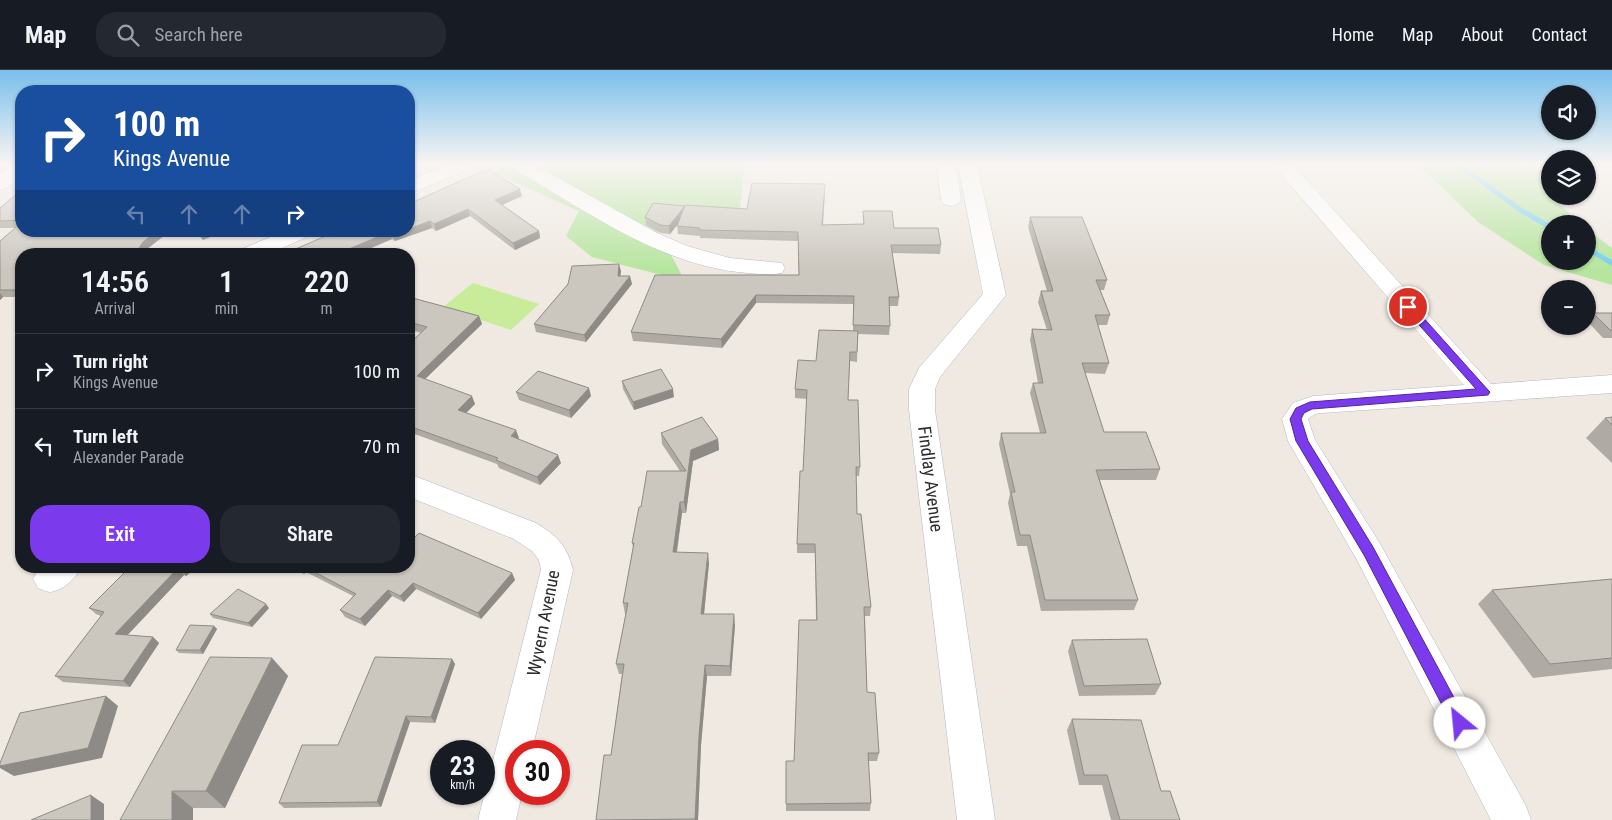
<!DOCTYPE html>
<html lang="en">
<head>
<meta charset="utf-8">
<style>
  :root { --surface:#171b24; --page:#242831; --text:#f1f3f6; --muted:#9ea1a6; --line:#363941; --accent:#7c3aed }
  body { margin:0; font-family:"Roboto Condensed",sans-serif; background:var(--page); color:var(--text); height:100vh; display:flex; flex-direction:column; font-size:19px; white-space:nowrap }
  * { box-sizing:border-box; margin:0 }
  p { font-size:16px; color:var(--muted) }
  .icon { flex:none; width:28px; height:28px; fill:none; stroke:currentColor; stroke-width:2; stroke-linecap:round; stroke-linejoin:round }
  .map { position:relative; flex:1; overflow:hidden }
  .panel { position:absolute; left:15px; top:178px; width:400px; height:325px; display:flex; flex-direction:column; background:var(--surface); border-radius:20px; box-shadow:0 1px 4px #0004 }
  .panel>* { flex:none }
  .hud { position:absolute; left:15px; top:15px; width:400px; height:152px; border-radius:20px; box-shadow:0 1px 4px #0004; background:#1a4fa0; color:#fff; overflow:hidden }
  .controls { position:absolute; left:1541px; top:15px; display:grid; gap:10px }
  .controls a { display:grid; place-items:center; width:55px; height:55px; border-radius:50%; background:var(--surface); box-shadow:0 1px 4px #0004; font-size:25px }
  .speed { position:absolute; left:430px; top:670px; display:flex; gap:10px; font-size:25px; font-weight:700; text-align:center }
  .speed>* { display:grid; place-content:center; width:65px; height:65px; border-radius:50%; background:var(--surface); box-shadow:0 1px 4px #0004; line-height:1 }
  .speed small { font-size:12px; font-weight:400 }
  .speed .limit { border:8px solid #d22; background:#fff; color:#111 }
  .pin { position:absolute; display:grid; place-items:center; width:42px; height:42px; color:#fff; margin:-21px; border:2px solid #fff; border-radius:50%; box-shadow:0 1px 5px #0007 }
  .me { position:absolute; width:55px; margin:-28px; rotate:332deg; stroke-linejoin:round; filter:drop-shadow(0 0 4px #0008) }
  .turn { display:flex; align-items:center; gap:18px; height:105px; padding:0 15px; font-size:22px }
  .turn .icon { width:65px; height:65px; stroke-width:2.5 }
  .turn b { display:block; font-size:35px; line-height:42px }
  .lanes { display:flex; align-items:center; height:48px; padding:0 15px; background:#0003; justify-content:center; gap:25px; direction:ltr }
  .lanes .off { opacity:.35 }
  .eta { display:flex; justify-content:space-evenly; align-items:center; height:85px; text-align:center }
  .eta b { font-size:30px; font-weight:600; line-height:35px }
  .primary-button { display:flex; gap:10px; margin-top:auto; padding:10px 15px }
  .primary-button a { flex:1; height:58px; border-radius:20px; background:var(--accent); color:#fff; font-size:20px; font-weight:600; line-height:58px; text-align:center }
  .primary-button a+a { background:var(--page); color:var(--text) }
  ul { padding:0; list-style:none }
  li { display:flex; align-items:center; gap:15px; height:75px; padding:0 15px; border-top:1px solid var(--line) }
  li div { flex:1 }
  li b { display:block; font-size:19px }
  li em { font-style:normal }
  header { display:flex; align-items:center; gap:30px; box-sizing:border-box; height:70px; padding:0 25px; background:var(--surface); border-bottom:1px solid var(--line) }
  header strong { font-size:24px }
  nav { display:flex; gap:28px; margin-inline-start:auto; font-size:18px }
  .search { width:350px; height:45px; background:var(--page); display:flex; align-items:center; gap:12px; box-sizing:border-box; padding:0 18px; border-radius:20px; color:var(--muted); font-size:19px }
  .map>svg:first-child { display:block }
</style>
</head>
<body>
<header>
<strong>Map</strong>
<div class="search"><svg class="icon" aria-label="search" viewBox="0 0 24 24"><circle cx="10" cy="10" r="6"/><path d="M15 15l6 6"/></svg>Search here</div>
<nav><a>Home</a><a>Map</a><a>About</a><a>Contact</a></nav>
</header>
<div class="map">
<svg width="1612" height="750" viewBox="0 0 1612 750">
  <rect width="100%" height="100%" fill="#efe9e1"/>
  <g fill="#b6e59e">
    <path d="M 500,95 L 744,95 L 740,141 L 648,142 L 685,211 L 592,187 L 566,166 L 579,141 L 494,103 Z"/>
    <path d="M 1419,95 L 1550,95 L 1550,118 L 1545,120 L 1580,154 L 1550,154 L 1550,191 L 1588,191 L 1588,160 L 1612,178 L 1612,215 L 1544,195 L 1478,152 Z"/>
  </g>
  <path fill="#c9ec9a" d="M 473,213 L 539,234 L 511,260 L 443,237 Z"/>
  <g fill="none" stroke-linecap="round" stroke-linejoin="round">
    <g stroke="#75cff0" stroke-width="5">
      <path d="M 1460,95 L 1519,139 L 1550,157"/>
      <path d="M 1588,179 L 1612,193"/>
    </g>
    <defs>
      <g id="minor">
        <path d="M 13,95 L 21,95 L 21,107 L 7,118 L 0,120 L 0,105 Z"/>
        <path d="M 445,95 L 471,95 L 469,99 L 409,124 L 409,111 Z"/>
        <path d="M 512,95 L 535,95 L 657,163 L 687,176 L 730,188 L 782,193 L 785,198 L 782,203 C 771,205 759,204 748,203 C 663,197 586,141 514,99 Z"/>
        <path d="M 937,95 L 956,95 L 961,130 L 958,134 L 951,136 L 944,134 L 941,130 Z"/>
        <path d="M 958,95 L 977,95 L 1006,225 L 940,307 L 935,319 L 935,340 L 995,750 L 957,750 L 909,340 L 909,319 L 919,298 L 983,224 Z"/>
        <path d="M 1273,95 L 1293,95 L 1491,314 L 1612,305 L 1612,323 L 1322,343 L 1315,344 L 1308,349 L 1315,370 L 1379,472 L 1526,736 L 1531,750 L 1491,750 L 1357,490 L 1288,371 L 1282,349 L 1293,333 L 1313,326 L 1464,315 Z"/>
        <path d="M 285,161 L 314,161 L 311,165 L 269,184 L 239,184 L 242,179 Z"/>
        <path d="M 409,404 L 536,453 C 557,466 567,475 573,500 L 532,681 L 516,681 L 516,724 L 522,724 L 516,750 L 478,750 L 541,500 L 539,490 L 532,481 L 514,469 L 409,427 Z"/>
        <path d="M 43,496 L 82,496 C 77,507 63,521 50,522 C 46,522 41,519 38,518 L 33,509 L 38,500 Z"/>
      </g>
    </defs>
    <use href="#minor" stroke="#b4b7c1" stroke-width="1"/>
    <use href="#minor" fill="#fff" fill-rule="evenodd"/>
  </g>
  <g fill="#afaba4">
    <path d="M 520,119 L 522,126 L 502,135 L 539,161 L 540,168 L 515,180 L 470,146 L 436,161 L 432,158 L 395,171 L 392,169 L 357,184 L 284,184 L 345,161 L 409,161 L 409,134 Z"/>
    <path d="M 21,120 L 21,161 L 170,161 L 147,179 L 21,184 L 21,227 L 3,227 L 0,230 L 0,171 L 15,158 L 0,158 L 0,138 Z"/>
    <path d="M 825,123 L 823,155 L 863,154 L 863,141 L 894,158 L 941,175 L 940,184 L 892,183 L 899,227 L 898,236 L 889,236 L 890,256 L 889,265 L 858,264 L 857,292 L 850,291 L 848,330 L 860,397 L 859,406 L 856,406 L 857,444 L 871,537 L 870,546 L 865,546 L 867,622 L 879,683 L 877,691 L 868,691 L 871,733 L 870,741 L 786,741 L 786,734 L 794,691 L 816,550 L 815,483 L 797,483 L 797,474 L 803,401 L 807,329 L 795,328 L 795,319 L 816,291 L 853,261 L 853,234 L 756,233 L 722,278 L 633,271 L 631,262 L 799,205 L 798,171 L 700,168 L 700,166 L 678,164 L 677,155 L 670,164 L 661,163 L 646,155 L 645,147 L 685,136 L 747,139 Z"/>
    <path d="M 1030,147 L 1107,210 L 1104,220 L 1100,220 L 1110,245 L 1107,255 L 1098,255 L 1109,293 L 1105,304 L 1085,303 L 1104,362 L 1160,399 L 1156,410 L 1100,410 L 1138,530 L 1134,540 L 1041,541 L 1027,476 L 1017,476 L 1008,433 L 1010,424 L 999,374 L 1001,363 L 1040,363 L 1030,323 L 1033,313 L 1038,313 L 1030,270 L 1032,259 L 1047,260 L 1038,232 L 1041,221 L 1047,221 L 1028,157 Z"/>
    <path d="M 194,161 L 224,161 L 203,170 Z"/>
    <path d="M 621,201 L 620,206 L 632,214 L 586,272 L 536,262 L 534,254 Z"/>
    <path d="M 409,227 L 479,246 L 482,254 L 425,309 L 475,334 L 466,343 L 519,368 L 518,369 L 561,393 L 540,415 L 499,398 L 497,394 L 409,362 L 409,274 L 421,263 L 409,259 Z"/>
    <path d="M 1593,243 L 1612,243 L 1612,268 L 1603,268 L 1588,252 Z"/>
    <path d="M 622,311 L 674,327 L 634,340 L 623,319 Z"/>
    <path d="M 516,322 L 591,326 L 571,348 L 519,330 Z"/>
    <path d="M 1612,347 L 1612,393 L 1586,368 L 1605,348 Z"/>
    <path d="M 661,363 L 718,369 L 719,380 L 693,391 L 686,443 L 682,443 L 677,482 L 709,493 L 704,544 L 735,555 L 731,606 L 707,606 L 701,675 L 698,750 L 596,750 L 611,685 L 622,604 L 619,604 L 616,594 L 626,544 L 625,544 L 623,533 L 633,477 L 632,473 L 641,437 L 680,401 L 662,374 Z"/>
    <path d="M 198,496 L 186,506 L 184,505 L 127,565 L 153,567 L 159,573 L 130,617 L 63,612 L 55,606 L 101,546 L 96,544 L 89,538 L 145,497 Z"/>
    <path d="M 289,496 L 409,496 L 512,503 L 515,510 L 481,549 L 416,519 L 404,532 L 392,526 L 365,556 L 345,547 L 340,540 L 353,526 L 306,502 L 304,504 Z"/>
    <path d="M 1612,509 L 1612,599 L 1533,608 L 1478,534 L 1492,520 Z"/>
    <path d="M 269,538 L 252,557 L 213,548 L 210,544 Z"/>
    <path d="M 214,556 L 217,559 L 203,584 L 179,583 L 176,580 Z"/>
    <path d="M 1072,570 L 1161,614 L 1155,625 L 1079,626 L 1068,581 Z"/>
    <path d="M 272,588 L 288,606 L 225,738 L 193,738 L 120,750 Z"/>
    <path d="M 452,589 L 455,594 L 435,653 L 410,652 L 381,737 L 284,738 L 279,733 L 338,675 Z"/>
    <path d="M 1072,649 L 1161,721 L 1180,750 L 1111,750 L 1102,715 L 1079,715 L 1067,660 Z"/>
  </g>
  <g fill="#8e8b86">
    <path d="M 520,119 L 522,126 L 497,137 L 495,130 Z"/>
    <path d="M 685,136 L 686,144 L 670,164 L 669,156 Z"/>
    <path d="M 468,139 L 470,146 L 436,161 L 434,154 Z"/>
    <path d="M 430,151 L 432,158 L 395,171 L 392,164 L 401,161 L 409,161 L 409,159 Z"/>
    <path d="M 157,161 L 170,161 L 147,179 L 144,184 L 135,184 L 143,172 Z"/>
    <path d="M 201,161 L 224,161 L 203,170 L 198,162 Z"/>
    <path d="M 539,161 L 540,168 L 515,180 L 513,173 Z"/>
    <path d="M 389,162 L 392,169 L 357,184 L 337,184 Z"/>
    <path d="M 619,194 L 621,201 L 619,214 L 618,206 Z"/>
    <path d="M 630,206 L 632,214 L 586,272 L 584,265 Z"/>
    <path d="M 0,223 L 3,227 L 0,230 Z"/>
    <path d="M 756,225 L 756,233 L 722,278 L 721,269 Z"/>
    <path d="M 479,246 L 482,254 L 420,314 L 417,306 Z"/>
    <path d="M 589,318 L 591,326 L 571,348 L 569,340 Z"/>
    <path d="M 673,319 L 674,327 L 634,340 L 633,332 Z"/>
    <path d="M 472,326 L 475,334 L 461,348 L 458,340 Z"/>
    <path d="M 516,360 L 519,368 L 513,374 L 511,366 Z"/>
    <path d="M 718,369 L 719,380 L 693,391 L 686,443 L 684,432 L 691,380 Z"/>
    <path d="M 558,385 L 561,393 L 540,415 L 537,407 Z"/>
    <path d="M 680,432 L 682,443 L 675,493 L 673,482 Z"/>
    <path d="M 708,483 L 709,493 L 703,554 L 701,544 Z"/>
    <path d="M 184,496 L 198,496 L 186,506 L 180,499 Z"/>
    <path d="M 300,496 L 302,496 L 306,502 L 304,504 L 299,497 Z"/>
    <path d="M 178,498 L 184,505 L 122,571 L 115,564 Z"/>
    <path d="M 512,503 L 515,510 L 481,549 L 478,543 Z"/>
    <path d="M 413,513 L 416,519 L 404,532 L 400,526 Z"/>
    <path d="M 388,520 L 392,526 L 365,556 L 360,549 Z"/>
    <path d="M 266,534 L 269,538 L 252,557 L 248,553 Z"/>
    <path d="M 734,544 L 735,555 L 731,606 L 730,596 Z"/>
    <path d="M 214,556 L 217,559 L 203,584 L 200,580 Z"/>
    <path d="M 153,567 L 159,573 L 130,617 L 123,611 Z"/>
    <path d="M 272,588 L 288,606 L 225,738 L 206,721 Z"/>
    <path d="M 452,589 L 455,594 L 435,653 L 431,647 Z"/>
    <path d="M 705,595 L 707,606 L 701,675 L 698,750 L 695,750 L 699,666 Z"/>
    <path d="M 106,626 L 118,636 L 102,688 L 14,706 L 0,698 L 0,696 Z"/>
    <path d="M 406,646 L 410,652 L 381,737 L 377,732 Z"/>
    <path d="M 172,721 L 193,738 L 193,750 L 172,750 Z"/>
    <path d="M 91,725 L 104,734 L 104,750 L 91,750 Z"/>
  </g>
  <g fill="#cbc7bf" stroke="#8e8b86">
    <path d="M 487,99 L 520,119 L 495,130 L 539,161 L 513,173 L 468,139 L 434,154 L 430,151 L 409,159 L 409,134 Z"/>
    <path d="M 752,113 L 825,114 L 822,155 L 864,154 L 863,141 L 892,141 L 894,158 L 938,158 L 941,175 L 891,175 L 899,227 L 889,227 L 890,256 L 853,255 L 854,226 L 756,225 L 721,269 L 631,262 L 655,205 L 799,205 L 798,162 L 699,160 L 700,158 L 677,156 L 685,135 L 747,139 Z"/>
    <path d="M 21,120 L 21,150 L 0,151 L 0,138 Z"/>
    <path d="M 653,133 L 685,136 L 669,156 L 660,155 L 645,147 Z"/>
    <path d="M 1030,147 L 1082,147 L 1107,210 L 1096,210 L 1110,245 L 1095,245 L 1109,293 L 1082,293 L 1104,362 L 1146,362 L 1160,399 L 1096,400 L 1138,530 L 1045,530 L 1030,465 L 1020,465 L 1011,422 L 1015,422 L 1001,363 L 1046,363 L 1033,313 L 1043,313 L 1032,259 L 1052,260 L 1041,221 L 1053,221 Z"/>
    <path d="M 20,154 L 21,154 L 21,161 L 157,161 L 143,172 L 135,184 L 21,184 L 21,220 L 0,220 L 0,171 Z"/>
    <path d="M 345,161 L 401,161 L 392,164 L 389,162 L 337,184 L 284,184 L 328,165 L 330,167 Z"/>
    <path d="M 619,194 L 618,206 L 630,206 L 584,265 L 534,254 L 568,214 L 572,196 Z"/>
    <path d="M 409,227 L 479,246 L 417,306 L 472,326 L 458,340 L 516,360 L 511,366 L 558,385 L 537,407 L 496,390 L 498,388 L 409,356 L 409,274 L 427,257 L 409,252 Z"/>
    <path d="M 1593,243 L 1612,243 L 1612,260 L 1610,260 Z"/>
    <path d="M 819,260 L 858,261 L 857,282 L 850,282 L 848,330 L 858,330 L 860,397 L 856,397 L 857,444 L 861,444 L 871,537 L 864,537 L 867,622 L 875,623 L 879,683 L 868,683 L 871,733 L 786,734 L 786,691 L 794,691 L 799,550 L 817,550 L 815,474 L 797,474 L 800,401 L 803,401 L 807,320 L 795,319 L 798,290 L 816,291 Z"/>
    <path d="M 661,299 L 673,319 L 633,332 L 622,311 Z"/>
    <path d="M 538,301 L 589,318 L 569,340 L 516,322 Z"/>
    <path d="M 21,321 L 21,326 L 17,324 Z"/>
    <path d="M 702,347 L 718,369 L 691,380 L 684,432 L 680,432 L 673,482 L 708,483 L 701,544 L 734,544 L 730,596 L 705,595 L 699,666 L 695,749 L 596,750 L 604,685 L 611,685 L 624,594 L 616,594 L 628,533 L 623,533 L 634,473 L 632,473 L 639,437 L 641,437 L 647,401 L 686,401 L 661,363 Z"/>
    <path d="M 1612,347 L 1612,355 L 1605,348 Z"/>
    <path d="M 419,463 L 512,503 L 478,543 L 413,513 L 400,526 L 388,520 L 360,549 L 340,540 L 356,524 L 303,496 L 409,496 L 409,473 Z"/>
    <path d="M 131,496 L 184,496 L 180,499 L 178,498 L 115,564 L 153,567 L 123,611 L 55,606 L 104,542 L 89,538 Z"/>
    <path d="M 1612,509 L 1612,588 L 1550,594 L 1492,520 Z"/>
    <path d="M 238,519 L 266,534 L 248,553 L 210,544 Z"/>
    <path d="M 190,555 L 214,556 L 200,580 L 176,580 Z"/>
    <path d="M 1147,569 L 1161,614 L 1084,616 L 1072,570 Z"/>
    <path d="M 210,587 L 272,588 L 206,721 L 172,721 L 172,750 L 120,750 Z"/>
    <path d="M 375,587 L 452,589 L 431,647 L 406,646 L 377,732 L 279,733 L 302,675 L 338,675 Z"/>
    <path d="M 106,626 L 88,678 L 0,696 L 0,693 L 20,643 Z"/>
    <path d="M 1072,649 L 1141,650 L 1161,721 L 1170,721 L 1180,750 L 1120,750 L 1107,705 L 1084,705 Z"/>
    <path d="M 91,725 L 91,750 L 31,750 Z"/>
  </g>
  <linearGradient id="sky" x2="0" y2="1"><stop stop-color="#7abfeb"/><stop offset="0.47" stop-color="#f8f5f2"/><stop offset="1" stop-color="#f8f5f2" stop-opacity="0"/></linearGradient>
  <rect width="1612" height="200" fill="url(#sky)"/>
  <path fill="#7c3aed" stroke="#51269a" d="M 1408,234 L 1412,235 L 1488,320 L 1490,322 L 1488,325 L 1312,339 L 1304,343 L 1301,349 L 1308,371 L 1373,477 L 1465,648 L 1467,653 L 1465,658 L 1460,660 L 1454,658 L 1364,485 L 1296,371 L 1290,349 L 1296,338 L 1310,332 L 1476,319 L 1405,239 L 1404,237 Z"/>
  <g text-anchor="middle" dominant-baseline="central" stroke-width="4" stroke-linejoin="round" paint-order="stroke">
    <g font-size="18" fill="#2e2e2e" stroke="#fff">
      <text transform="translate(931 409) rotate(83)">Findlay Avenue</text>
      <text transform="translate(543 553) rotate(-79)">Wyvern Avenue</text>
    </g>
  </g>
</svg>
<div class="controls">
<a><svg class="icon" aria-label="sound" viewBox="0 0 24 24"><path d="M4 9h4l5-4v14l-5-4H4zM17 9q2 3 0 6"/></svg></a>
<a><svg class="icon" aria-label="layers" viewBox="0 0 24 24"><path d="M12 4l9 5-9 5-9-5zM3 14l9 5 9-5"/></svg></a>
<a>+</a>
<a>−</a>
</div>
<div class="speed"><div>23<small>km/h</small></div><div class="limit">30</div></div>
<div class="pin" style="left:1408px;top:237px;background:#d93025"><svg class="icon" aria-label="arrive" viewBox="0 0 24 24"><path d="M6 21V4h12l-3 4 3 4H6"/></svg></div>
<svg class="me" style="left:1460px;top:653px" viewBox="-20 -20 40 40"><circle r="19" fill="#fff"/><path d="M0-13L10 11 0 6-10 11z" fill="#7c3aed"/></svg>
<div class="hud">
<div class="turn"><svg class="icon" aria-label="right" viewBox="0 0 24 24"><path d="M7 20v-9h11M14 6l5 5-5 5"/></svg><div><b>100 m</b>Kings Avenue</div></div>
<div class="lanes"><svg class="icon off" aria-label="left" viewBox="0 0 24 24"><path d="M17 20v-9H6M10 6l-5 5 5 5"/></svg><svg class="icon off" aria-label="ahead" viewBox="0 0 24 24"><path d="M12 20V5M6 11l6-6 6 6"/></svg><svg class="icon off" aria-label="ahead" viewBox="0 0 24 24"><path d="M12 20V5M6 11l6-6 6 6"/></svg><svg class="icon" aria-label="right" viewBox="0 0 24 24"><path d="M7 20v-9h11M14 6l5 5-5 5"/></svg></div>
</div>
<section class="panel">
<div class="eta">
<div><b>14:56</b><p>Arrival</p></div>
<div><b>1</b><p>min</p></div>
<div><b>220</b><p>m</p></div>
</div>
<ul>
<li><svg class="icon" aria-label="right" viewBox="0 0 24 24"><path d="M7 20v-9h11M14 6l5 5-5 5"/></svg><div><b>Turn right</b><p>Kings Avenue</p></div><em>100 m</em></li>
<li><svg class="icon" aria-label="left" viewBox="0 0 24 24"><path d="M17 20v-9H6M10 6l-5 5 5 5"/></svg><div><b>Turn left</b><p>Alexander Parade</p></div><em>70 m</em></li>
</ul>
<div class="primary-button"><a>Exit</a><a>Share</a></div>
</section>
</div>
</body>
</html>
